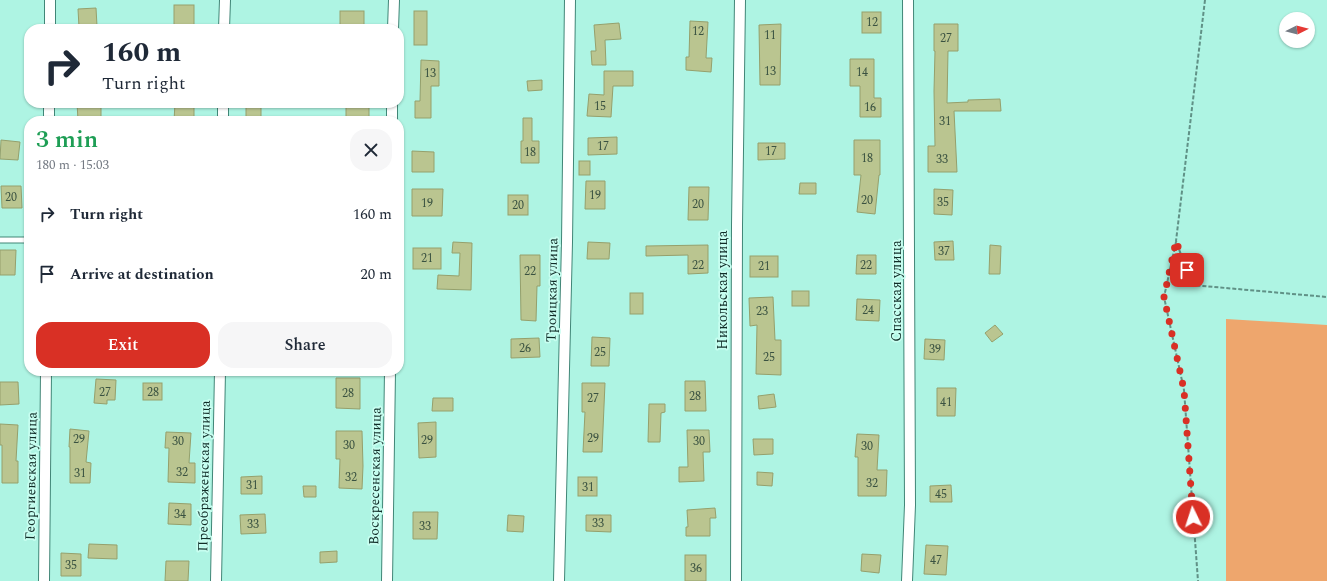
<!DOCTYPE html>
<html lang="en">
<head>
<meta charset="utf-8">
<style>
  :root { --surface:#fff; --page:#f6f6f7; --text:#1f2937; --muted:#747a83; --accent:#d93025 }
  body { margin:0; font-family:Spectral,serif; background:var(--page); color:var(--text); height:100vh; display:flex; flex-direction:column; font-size:15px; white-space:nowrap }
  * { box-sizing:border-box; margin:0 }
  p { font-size:13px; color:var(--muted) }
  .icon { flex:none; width:22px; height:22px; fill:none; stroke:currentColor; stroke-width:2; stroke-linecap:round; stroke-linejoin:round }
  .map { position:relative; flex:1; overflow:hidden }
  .panel { position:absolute; left:24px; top:116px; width:380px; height:260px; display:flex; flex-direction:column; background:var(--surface); border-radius:16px; box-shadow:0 1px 3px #0004 }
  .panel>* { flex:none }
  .top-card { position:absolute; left:24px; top:24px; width:380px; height:84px; border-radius:16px; box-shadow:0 1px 3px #0004; background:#fff; color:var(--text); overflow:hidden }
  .needle { width:26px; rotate:84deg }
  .buttons { position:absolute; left:1279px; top:12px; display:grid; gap:8px }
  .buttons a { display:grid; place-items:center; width:36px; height:36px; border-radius:50%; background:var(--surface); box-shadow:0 1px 3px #0004; font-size:20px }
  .pin { position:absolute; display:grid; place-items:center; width:34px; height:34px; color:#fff; margin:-17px; border-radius:8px; box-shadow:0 2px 6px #0006 }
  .me { position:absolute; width:44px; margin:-22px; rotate:356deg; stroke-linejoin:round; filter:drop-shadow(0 0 3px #0008) }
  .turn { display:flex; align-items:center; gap:14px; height:84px; padding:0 12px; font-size:18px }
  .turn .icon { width:52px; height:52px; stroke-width:2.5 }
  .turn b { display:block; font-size:28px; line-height:34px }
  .round { display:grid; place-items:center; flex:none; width:42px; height:42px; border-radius:16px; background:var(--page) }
  .head { display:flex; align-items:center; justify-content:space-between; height:68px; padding:0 12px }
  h1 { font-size:24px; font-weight:600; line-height:30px; color:#1e9e55 }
  .action { display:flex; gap:8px; margin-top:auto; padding:8px 12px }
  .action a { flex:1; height:46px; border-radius:16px; background:var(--accent); color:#fff; font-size:16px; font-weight:600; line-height:46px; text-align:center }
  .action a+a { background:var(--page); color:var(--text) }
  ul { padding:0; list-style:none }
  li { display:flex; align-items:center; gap:12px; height:60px; padding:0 12px }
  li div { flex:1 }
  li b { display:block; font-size:15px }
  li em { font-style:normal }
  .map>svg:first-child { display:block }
</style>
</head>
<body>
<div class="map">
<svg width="1327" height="581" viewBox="0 0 1327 581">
  <rect width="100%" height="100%" fill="#aef4e3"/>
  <path fill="#eea66d" d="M 1226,319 L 1327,325 L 1327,581 L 1226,581 Z"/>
  <g fill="#bac590" stroke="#95a06c">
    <rect x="174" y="5" width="20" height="24"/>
    <path d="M 96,8 L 97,26 L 79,27 L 78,9 Z"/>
    <rect x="340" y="11" width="24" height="18"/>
    <rect x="414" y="11" width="13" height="34"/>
    <rect x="862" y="12" width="19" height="21"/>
    <path d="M 690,21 L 708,22 L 706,58 L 712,58 L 711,72 L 686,70 L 686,57 L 689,57 Z"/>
    <path d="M 619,23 L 621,39 L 605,40 L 606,65 L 592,65 L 591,51 L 596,51 L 594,25 Z"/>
    <path d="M 781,24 L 780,85 L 760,85 L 759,25 Z"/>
    <path d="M 934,24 L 958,24 L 958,51 L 948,51 L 947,103 L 968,102 L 968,100 L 1000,99 L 1001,111 L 954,111 L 957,172 L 928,172 L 928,146 L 935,146 L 934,91 L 935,51 L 934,51 Z"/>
    <path d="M 850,59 L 874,59 L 874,98 L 881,98 L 881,117 L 860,117 L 860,86 L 850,86 Z"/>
    <path d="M 421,60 L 439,61 L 439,86 L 431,86 L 431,118 L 415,118 L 415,101 L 420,101 Z"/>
    <path d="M 604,71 L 633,71 L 633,86 L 613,86 L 611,117 L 587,116 L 589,94 L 604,95 Z"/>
    <path d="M 542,80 L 542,90 L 528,91 L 527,81 Z"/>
    <path d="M 77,103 L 101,103 L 101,119 L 78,120 Z"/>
    <path d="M 175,103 L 194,103 L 194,121 L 174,121 Z"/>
    <rect x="246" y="103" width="15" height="18"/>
    <rect x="346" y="103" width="23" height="18"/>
    <path d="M 523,118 L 532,118 L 532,141 L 539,141 L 539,163 L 521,163 L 521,141 L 523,141 Z"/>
    <path d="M 617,137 L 617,154 L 588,155 L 588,138 Z"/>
    <path d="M 1,140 L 20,142 L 18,160 L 0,159 Z"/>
    <path d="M 854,140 L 880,140 L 880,175 L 879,175 L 875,214 L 857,212 L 861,175 L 854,175 Z"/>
    <path d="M 758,143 L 785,143 L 785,159 L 758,160 Z"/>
    <path d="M 412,151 L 434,152 L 434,172 L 412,172 Z"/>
    <rect x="579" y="161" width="11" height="14"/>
    <path d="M 586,181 L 605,181 L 605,209 L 585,209 Z"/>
    <path d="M 800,183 L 816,183 L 816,194 L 799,194 Z"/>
    <path d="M 1,186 L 21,186 L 22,208 L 2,208 Z"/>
    <path d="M 689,187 L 709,187 L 708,220 L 688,220 Z"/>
    <path d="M 412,189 L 443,189 L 442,216 L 412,216 Z"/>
    <path d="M 934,189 L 953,190 L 952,215 L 934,214 Z"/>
    <rect x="508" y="195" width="20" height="20"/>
    <path d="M 953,241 L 954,260 L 935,260 L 934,242 Z"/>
    <path d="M 453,242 L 472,243 L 471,290 L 437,289 L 438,275 L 459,276 L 460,253 L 452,253 Z"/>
    <path d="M 588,242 L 610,243 L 609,259 L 587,259 Z"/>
    <path d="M 708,245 L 708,273 L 688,274 L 688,255 L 646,256 L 646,246 Z"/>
    <path d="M 990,245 L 1001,246 L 1000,274 L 989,274 Z"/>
    <rect x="413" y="248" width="28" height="21"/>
    <path d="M 0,250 L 16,250 L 15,275 L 0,275 Z"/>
    <path d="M 520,255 L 540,255 L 540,286 L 537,286 L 536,321 L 521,320 Z"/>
    <path d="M 857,255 L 876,255 L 876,274 L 856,274 Z"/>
    <rect x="750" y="256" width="28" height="21"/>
    <rect x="792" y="291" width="17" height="15"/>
    <rect x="630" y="293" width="13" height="21"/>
    <path d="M 773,297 L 775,340 L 781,340 L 781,375 L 756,374 L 757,325 L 750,326 L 749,298 Z"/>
    <path d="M 857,299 L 880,300 L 879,321 L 856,320 Z"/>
    <path d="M 995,325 L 1003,334 L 992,342 L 985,333 Z"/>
    <path d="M 592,337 L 610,338 L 609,366 L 591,366 Z"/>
    <path d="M 539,338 L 540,357 L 511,358 L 511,339 Z"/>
    <path d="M 925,339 L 945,340 L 944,360 L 924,359 Z"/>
    <path d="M 336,378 L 360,378 L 360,409 L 336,408 Z"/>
    <path d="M 96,379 L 116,380 L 115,400 L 107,400 L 107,404 L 94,403 Z"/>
    <path d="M 685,381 L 705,381 L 706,411 L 685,411 Z"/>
    <path d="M 0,382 L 18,382 L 19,404 L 0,405 Z"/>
    <rect x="143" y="383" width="19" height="17"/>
    <path d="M 582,383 L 605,383 L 602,452 L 583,452 L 585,412 L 582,412 Z"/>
    <path d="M 937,388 L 956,388 L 955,416 L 937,416 Z"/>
    <path d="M 774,394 L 776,407 L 759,409 L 758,396 Z"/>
    <path d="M 433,398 L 453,398 L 453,411 L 432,411 Z"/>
    <path d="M 649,404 L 665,404 L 665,412 L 661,413 L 660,442 L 648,442 Z"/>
    <path d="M 436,422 L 436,457 L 419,458 L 418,423 Z"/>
    <path d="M 0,424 L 18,425 L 16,461 L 18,461 L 18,483 L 2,483 L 2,445 L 0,445 Z"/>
    <path d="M 70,429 L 89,431 L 86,462 L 91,463 L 90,483 L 70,483 L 70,447 L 69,447 Z"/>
    <path d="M 687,430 L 709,430 L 710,452 L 703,452 L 704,481 L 679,482 L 679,467 L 688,467 Z"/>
    <path d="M 336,431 L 362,431 L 363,466 L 362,489 L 339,488 L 340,459 L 336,459 Z"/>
    <path d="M 166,432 L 191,433 L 189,463 L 195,463 L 195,483 L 168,482 L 169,448 L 165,448 Z"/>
    <path d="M 857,434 L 879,435 L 877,470 L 887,470 L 886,496 L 858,496 L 858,457 L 855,457 Z"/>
    <path d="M 753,439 L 773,439 L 773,454 L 754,455 Z"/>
    <path d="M 757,472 L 773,473 L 772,486 L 757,485 Z"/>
    <path d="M 262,476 L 262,494 L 241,494 L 241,477 Z"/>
    <rect x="578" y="477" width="19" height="19"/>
    <path d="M 951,485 L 952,502 L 930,502 L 930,486 Z"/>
    <path d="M 303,486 L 316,486 L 316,497 L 304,497 Z"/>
    <path d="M 169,503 L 191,504 L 191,525 L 168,524 Z"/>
    <path d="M 715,508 L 716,518 L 710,518 L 710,536 L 686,536 L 686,527 L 688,527 L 687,510 Z"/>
    <path d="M 413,512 L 438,512 L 437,539 L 413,539 Z"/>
    <path d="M 265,514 L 266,533 L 241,534 L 240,515 Z"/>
    <path d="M 508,515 L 524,516 L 523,532 L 507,531 Z"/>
    <path d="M 586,515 L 611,515 L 611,532 L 586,531 Z"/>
    <path d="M 89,544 L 117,545 L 117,559 L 88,558 Z"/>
    <path d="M 926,545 L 948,546 L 946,575 L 924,574 Z"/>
    <path d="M 337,551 L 337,562 L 320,563 L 320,552 Z"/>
    <path d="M 61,553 L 81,554 L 81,576 L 61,576 Z"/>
    <path d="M 862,554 L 881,555 L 879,573 L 861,571 Z"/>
    <rect x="685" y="555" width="21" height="26"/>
    <path d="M 166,561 L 189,561 L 188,581 L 165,581 Z"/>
  </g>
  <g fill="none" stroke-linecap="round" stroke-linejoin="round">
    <defs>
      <path id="lane" d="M 0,240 L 29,240"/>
      <g id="street">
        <path d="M 50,29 L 50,0"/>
        <path d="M 224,29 L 225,0"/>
        <path d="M 393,29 L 394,0"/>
        <path d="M 49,121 L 49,103"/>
        <path d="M 223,121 L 223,103"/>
        <path d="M 392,121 L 392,103"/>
        <path d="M 44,581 L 46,371"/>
        <path d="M 216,581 L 220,371"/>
        <path d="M 387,581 L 390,371"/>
        <path d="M 559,581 L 567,242 L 570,0"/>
        <path d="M 736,581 L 737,225 L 740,0"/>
        <path d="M 907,581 L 910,505 L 908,0"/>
      </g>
    </defs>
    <use href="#lane" stroke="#418677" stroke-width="7"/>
    <use href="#street" stroke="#418677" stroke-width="12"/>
    <g stroke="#609186" stroke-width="2" stroke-dasharray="4 2" stroke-linecap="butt">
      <path d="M 1205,0 L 1176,241 L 1192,285 L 1327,297"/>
      <path d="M 1176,242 L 1164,297 L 1184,390 L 1198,581"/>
    </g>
    <use href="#lane" stroke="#fff" stroke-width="5"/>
    <use href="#street" stroke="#fff" stroke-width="10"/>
  </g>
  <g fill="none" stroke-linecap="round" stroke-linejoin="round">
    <path stroke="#d93025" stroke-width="7" stroke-dasharray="0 12.6" d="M 1187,270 L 1176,241 L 1164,297 L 1184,390 L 1193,517"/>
  </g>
  <g text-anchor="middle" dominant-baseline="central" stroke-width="3.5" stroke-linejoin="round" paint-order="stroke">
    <g font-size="12" fill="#3a5241">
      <text x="872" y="22">12</text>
      <text x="698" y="31">12</text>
      <text x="770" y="35">11</text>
      <text x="946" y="38">27</text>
      <text x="770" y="71">13</text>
      <text x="862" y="72">14</text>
      <text x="430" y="73">13</text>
      <text x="600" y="106">15</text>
      <text x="870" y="107">16</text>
      <text x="945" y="121">31</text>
      <text x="603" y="146">17</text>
      <text x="771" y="151">17</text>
      <text x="530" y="152">18</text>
      <text x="867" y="158">18</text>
      <text x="942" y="159">33</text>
      <text x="595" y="195">19</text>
      <text x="11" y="197">20</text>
      <text x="867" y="200">20</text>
      <text x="943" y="202">35</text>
      <text x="427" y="203">19</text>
      <text x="698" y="204">20</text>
      <text x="518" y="205">20</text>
      <text x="944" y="251">37</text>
      <text x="427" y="258">21</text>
      <text x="698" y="265">22</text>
      <text x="866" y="265">22</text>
      <text x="764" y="266">21</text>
      <text x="530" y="271">22</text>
      <text x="868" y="310">24</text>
      <text x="762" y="311">23</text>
      <text x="525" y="348">26</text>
      <text x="935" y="349">39</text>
      <text x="600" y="352">25</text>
      <text x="769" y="357">25</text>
      <text x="105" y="392">27</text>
      <text x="153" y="392">28</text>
      <text x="348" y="393">28</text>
      <text x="695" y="396">28</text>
      <text x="593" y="398">27</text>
      <text x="946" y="402">41</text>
      <text x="593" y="438">29</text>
      <text x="79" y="439">29</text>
      <text x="427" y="440">29</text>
      <text x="178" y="441">30</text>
      <text x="699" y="441">30</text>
      <text x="349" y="445">30</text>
      <text x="867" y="446">30</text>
      <text x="182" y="472">32</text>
      <text x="80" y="473">31</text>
      <text x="351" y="477">32</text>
      <text x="872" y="483">32</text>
      <text x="252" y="485">31</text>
      <text x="588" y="487">31</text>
      <text x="941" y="494">45</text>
      <text x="180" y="514">34</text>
      <text x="598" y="523">33</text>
      <text x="253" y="524">33</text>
      <text x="425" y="526">33</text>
      <text x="936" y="560">47</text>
      <text x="71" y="565">35</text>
      <text x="696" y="568">36</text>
    </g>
    <g font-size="14" fill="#102c27" stroke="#c7fef0">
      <text transform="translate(552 290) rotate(-89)">Троицкая улица</text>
      <text transform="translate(722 290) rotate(-90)">Никольская улица</text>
      <text transform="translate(896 291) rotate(-90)">Спасская улица</text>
      <text transform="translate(31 476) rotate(-89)">Георгиевская улица</text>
      <text transform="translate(204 476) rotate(-89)">Преображенская улица</text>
      <text transform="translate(375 476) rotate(-89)">Воскресенская улица</text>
    </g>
  </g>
</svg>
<div class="buttons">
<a><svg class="needle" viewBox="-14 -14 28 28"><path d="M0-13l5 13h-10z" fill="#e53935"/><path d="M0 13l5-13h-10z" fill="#747a83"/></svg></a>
</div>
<div class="pin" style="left:1187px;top:270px;background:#d93025"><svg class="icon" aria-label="arrive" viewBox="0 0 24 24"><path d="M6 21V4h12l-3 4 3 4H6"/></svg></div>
<svg class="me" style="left:1193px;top:517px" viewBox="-20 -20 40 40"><circle r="17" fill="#d93025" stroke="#fff" stroke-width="3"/><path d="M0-11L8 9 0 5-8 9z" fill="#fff"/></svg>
<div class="top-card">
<div class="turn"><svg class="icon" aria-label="right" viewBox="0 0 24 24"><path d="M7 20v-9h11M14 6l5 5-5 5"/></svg><div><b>160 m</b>Turn right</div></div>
</div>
<section class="panel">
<div class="head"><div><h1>3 min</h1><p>180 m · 15:03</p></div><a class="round"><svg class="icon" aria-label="close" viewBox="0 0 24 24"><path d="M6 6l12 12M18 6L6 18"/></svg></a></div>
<ul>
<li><svg class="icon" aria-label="right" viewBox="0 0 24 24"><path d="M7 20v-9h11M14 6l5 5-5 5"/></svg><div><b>Turn right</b></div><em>160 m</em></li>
<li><svg class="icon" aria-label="arrive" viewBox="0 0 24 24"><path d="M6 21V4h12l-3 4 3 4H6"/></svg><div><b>Arrive at destination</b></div><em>20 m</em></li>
</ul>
<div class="action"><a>Exit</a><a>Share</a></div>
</section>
</div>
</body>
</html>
